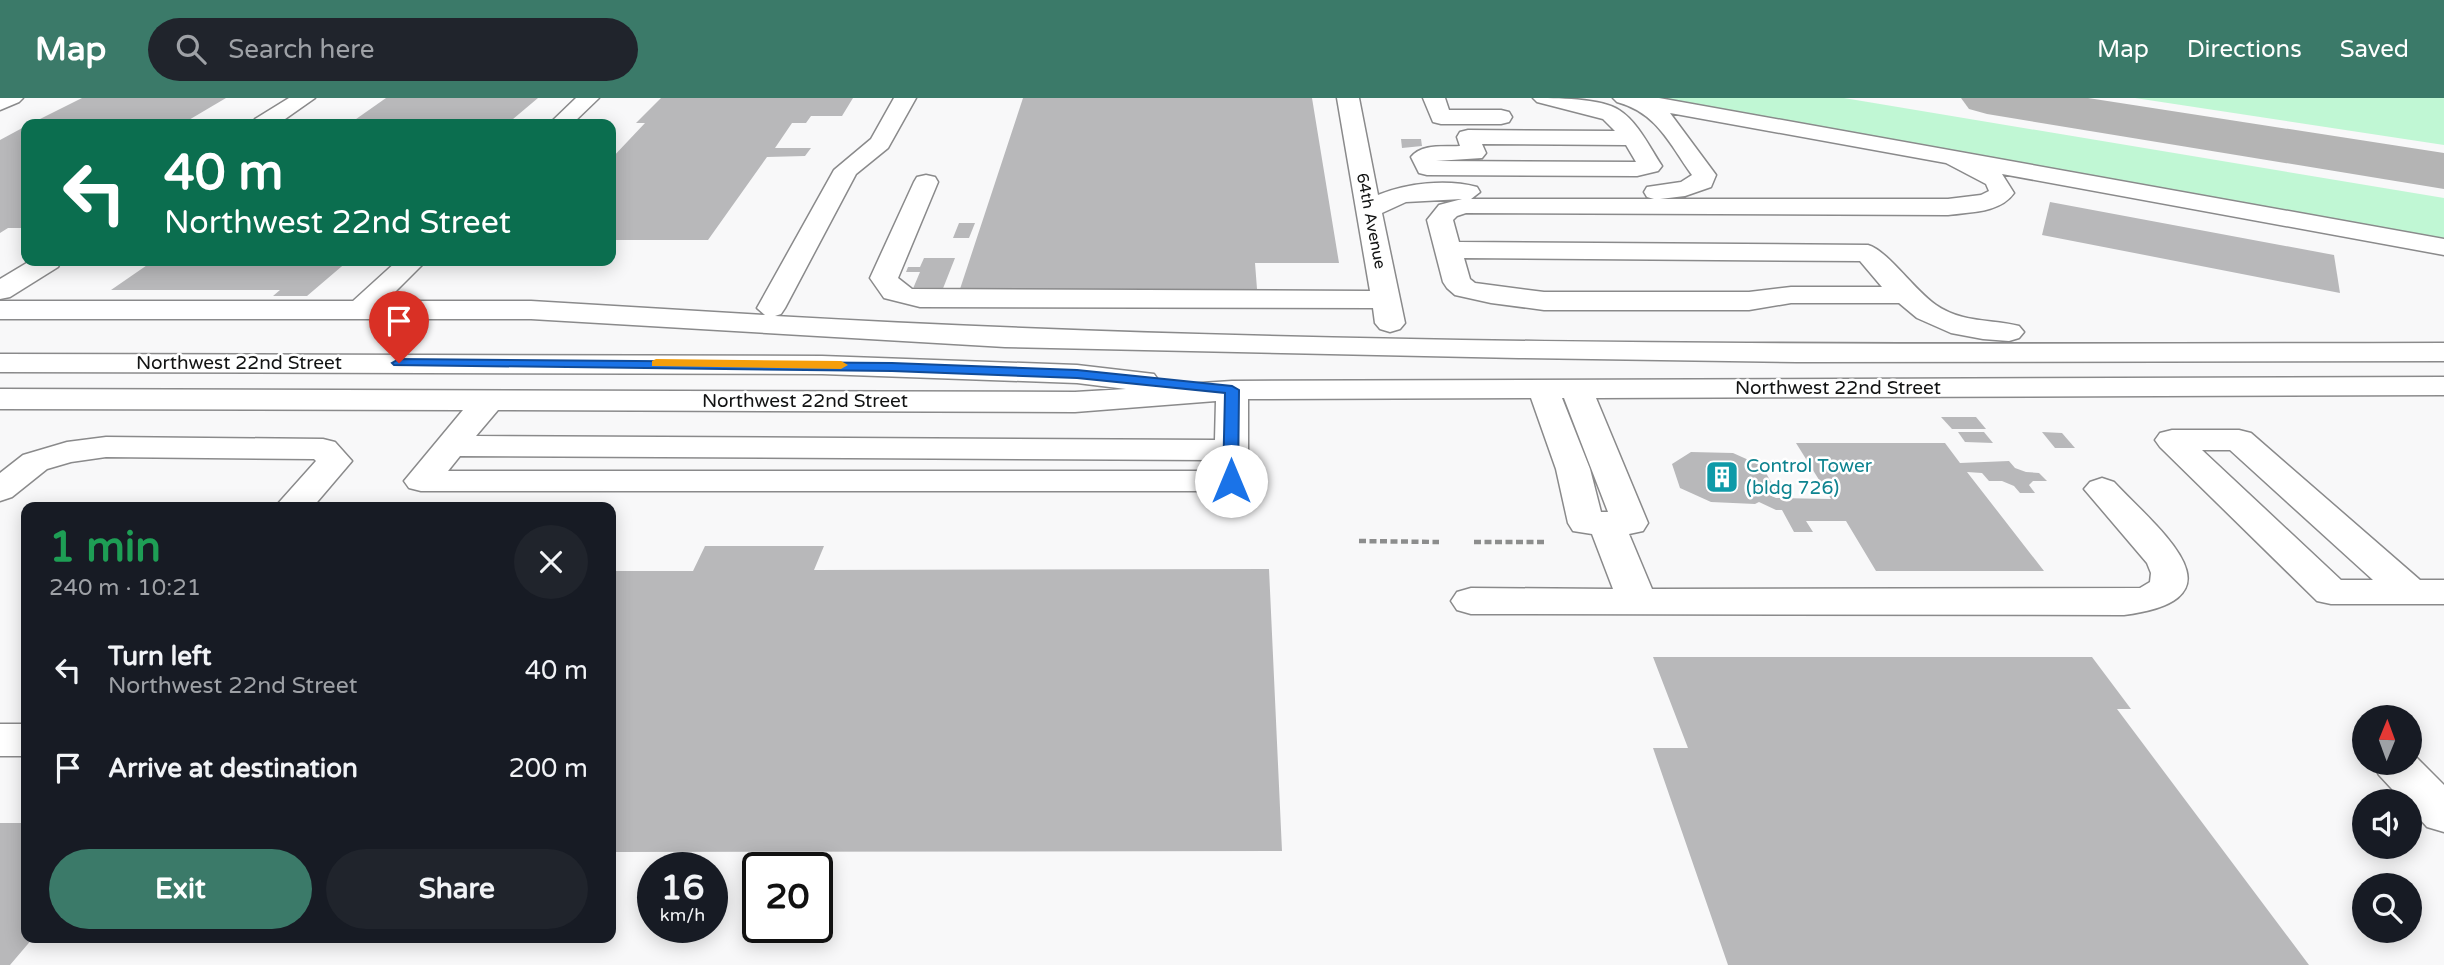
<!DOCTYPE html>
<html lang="en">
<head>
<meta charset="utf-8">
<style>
  :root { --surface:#171b24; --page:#20242c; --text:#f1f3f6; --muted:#9ea1a6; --accent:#3b7a69 }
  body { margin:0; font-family:"Varela Round",sans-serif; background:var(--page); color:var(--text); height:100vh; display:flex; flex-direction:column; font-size:26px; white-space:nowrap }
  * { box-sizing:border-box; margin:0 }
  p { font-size:23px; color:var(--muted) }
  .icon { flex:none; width:38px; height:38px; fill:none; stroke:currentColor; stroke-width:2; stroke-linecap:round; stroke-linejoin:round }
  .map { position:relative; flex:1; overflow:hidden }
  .side { position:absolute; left:21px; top:404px; width:595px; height:441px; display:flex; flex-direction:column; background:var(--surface); border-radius:14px; box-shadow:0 4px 18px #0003 }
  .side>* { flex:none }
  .banner { position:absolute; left:21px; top:21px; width:595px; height:147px; border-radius:14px; box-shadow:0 4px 18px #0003; background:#0b6e4f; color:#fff; overflow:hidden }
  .needle { width:46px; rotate:1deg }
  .tools { position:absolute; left:2352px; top:607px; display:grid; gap:14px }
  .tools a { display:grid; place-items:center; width:70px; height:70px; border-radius:50%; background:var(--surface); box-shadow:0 4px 18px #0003; font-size:35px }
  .speed { position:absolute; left:637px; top:754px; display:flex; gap:14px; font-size:35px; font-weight:700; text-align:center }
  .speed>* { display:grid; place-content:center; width:91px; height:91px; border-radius:50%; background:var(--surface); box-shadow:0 4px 18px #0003; line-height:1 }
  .speed small { font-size:18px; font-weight:400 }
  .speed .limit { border:4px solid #111; border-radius:10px; background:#fff; color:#111 }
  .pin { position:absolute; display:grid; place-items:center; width:60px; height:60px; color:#fff; margin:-72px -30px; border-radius:50% 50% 50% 0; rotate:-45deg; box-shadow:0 0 7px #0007 }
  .pin .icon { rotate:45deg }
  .me { position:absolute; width:77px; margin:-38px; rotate:0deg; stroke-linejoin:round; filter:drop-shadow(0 0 5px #0008) }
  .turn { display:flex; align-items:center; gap:24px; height:147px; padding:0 28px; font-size:32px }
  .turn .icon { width:91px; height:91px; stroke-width:2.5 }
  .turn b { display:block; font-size:49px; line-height:60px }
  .round { display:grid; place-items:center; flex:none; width:74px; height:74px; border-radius:37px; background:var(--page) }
  .head { display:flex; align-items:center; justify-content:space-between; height:119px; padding:0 28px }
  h1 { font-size:42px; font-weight:700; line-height:52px; color:#1e9e55 }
  .button { display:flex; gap:14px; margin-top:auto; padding:14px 28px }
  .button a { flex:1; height:80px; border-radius:42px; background:var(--accent); color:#fff; font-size:28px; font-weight:700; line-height:80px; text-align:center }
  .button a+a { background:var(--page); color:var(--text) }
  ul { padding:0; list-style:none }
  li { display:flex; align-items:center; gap:21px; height:98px; padding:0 28px }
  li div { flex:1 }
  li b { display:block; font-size:26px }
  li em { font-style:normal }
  header { display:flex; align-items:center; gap:42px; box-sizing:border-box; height:98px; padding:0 35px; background:var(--accent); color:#fff }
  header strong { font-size:33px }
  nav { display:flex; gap:38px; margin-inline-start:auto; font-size:24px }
  .search { width:490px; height:63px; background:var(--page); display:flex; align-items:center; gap:18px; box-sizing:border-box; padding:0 24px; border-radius:38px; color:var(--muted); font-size:26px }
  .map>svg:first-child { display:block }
</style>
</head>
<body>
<header>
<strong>Map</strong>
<div class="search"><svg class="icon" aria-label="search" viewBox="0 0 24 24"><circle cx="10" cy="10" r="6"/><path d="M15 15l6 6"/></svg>Search here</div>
<nav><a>Map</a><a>Directions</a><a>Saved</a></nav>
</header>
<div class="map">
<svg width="2444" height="867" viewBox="0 0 2444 867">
  <rect width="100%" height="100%" fill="#f8f8f9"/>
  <g fill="#c0f7d4">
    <path d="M 1642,0 L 1844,0 L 2444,100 L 2444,142 Z"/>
    <path d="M 2135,0 L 2444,0 L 2444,47 Z"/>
  </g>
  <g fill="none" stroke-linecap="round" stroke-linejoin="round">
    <path fill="#b4b4b4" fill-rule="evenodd" d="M 1961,0 L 2088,0 L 2444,55 L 2444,91 L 1987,16 L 1969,11 Z"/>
  </g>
  <g fill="#b8b8ba">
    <path d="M 82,0 L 226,0 L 182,26 L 30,26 Z"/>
    <path d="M 386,0 L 538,0 L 507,26 L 349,26 Z"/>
    <path d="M 661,0 L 853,0 L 842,18 L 811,18 L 806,25 L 792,25 L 775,50 L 811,50 L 805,58 L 767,59 L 708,142 L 611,142 L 611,61 L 645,25 L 636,25 Z"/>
    <path d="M 1023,0 L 1312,0 L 1339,165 L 1255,165 L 1257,191 L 960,191 Z"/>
    <path d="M 26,28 L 26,130 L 8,130 L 0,135 L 0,42 Z"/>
    <path d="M 1401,41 L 1421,41 L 1422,48 L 1402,50 Z"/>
    <path d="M 2050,104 L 2334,157 L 2340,195 L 2042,137 Z"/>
    <path d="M 959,125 L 975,125 L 969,140 L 953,140 Z"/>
    <path d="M 924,160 L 955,160 L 942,193 L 912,193 L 920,174 L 906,174 L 908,169 L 920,169 Z"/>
    <path d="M 153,163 L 348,163 L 307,198 L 273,198 L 280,192 L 111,192 Z"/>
    <path d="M 1941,319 L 1976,319 L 1986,331 L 1952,331 Z"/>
    <path d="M 1958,334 L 1984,334 L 1993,345 L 1965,344 Z"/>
    <path d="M 2042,334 L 2062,335 L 2075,350 L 2055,350 Z"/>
    <path d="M 1796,345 L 1945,345 L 1960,365 L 2009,363 L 2015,370 L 2026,374 L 2039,375 L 2047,383 L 2033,383 L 2029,387 L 2035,395 L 2020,395 L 2014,388 L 2002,383 L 1989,383 L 1982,375 L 1967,374 L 2044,473 L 1876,473 L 1846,423 L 1806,423 L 1813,434 L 1794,434 L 1782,412 L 1776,412 L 1759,404 L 1755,406 L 1711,404 L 1680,390 L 1672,366 L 1691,354 L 1733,355 L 1762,368 L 1776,393 L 1769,397 L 1776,400 L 1831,401 Z"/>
    <path d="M 705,448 L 824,448 L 814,472 L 1269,471 L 1282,753 L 611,754 L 611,473 L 693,473 Z"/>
    <path d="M 1653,559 L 2092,559 L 2131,611 L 2117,611 L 2309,867 L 1728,867 L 1653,650 L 1688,650 Z"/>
    <path d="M 0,725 L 26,725 L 26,840 L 33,840 L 10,867 L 0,867 Z"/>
  </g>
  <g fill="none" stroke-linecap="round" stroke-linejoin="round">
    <defs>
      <g id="minor">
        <path d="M 0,0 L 23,0 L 19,4 L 0,12 Z"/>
        <path d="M 289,0 L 315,0 L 278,26 L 252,26 L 255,21 Z"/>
        <path d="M 576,0 L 599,0 L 572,26 L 549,26 Z"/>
        <path d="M 894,0 L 916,0 L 888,50 L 856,76 L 785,210 L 781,216 L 775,218 C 1330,250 1888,246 2444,245 L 2444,263 L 1797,264 L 1519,260 L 1005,249 L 531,221 L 0,221 L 0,203 L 353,203 L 397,163 L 426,163 L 386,203 L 531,203 L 765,217 L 757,210 L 834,72 L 871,41 Z"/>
        <path d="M 1337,0 L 1359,0 L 1378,97 C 1407,85 1447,81 1477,89 L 1480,94 L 1471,101 L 1654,101 L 1647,99 L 1644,94 L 1647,89 L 1681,84 L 1692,77 C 1669,45 1657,15 1617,4 L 1613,0 L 1659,0 L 2444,141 L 2444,157 L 2002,76 L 2014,95 C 2000,115 1970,114 1948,117 L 1466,115 L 1457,118 L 1453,122 L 1459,144 L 1868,147 C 1887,152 1915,193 1936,207 C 1962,225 1991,221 2019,228 L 2024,234 L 2019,240 L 2009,243 L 1983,241 L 1951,235 L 1917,220 L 1899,205 L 1791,205 L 1749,212 L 1544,212 L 1491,205 L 1455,197 L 1447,190 L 1443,184 L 1427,122 L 1439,107 L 1462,101 L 1406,104 L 1382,115 L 1405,225 L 1400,231 L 1390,234 L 1380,231 L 1375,225 L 1373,210 L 920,209 L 884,200 L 870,180 L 914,84 L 917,79 L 926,77 L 935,79 L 938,84 L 898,180 L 912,191 L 1370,193 ZM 1670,15 L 1946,65 L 1986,86 L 1989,93 L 1981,97 L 1948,101 L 1660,101 L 1685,98 L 1711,89 L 1716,77 ZM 1464,160 L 1860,163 L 1882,189 L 1791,189 L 1749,194 L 1544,194 L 1475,185 L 1470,181 Z"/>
        <path d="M 1423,0 L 1445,0 L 1449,12 L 1501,12 L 1509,14 L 1512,19 L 1509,24 L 1501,26 L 1441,26 L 1433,24 Z"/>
        <path d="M 1533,0 C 1555,0 1601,0 1619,12 C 1638,24 1650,50 1662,68 L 1658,73 L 1637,78 L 1427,77 L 1419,75 L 1411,59 C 1422,45 1444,49 1460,48 L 1457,39 L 1460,34 L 1468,32 L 1615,33 L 1603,21 L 1537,4 ZM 1482,46 L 1626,47 L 1636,64 L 1436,63 L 1482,60 L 1486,55 Z"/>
        <path d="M 30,163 L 61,163 L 58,169 L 10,199 L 0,201 L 0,181 Z"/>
        <path d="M 0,256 L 822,258 L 1077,267 L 1154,276 L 1159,283 L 1155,288 L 1232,283 L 2444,279 L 2444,297 L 1596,300 L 1648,425 L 1643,433 L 1629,436 L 1652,491 L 2140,490 L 2150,484 L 2151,475 L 2147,465 L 2084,391 L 2090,384 L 2102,380 L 2114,384 C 2159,432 2249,501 2124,517 L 1471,516 L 1457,512 L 1451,503 L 1457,494 L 1471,490 L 1613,491 L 1592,436 L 1573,433 L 1568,425 L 1556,371 L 1531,300 L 1248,301 L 1248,383 L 1243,390 L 1231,393 L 421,393 L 409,390 L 404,383 L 463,312 L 0,311 L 0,291 L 1075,294 L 1126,291 L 1077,285 L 822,276 L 0,274 ZM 1562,300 L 1564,300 L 1608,414 L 1601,414 L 1590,371 ZM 1216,303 L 1215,342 L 476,338 L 498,312 L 1075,314 ZM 460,358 L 1214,362 L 1214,373 L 448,373 Z"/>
        <path d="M 2172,332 L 2239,332 L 2251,335 L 2420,482 L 2444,482 L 2444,506 L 2331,506 L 2317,503 L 2160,349 L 2155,342 L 2160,335 ZM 2202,352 L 2230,352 L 2373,482 L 2341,482 Z"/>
        <path d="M 106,339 L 323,341 L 335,344 L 352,363 L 312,410 L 274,410 L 316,363 L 314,361 L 106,359 L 71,364 L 47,371 L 12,399 L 0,403 L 0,375 L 23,357 L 67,344 Z"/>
        <rect x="0" y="626" width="26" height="32"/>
        <path d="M 2410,653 L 2444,687 L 2444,734 L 2427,729 L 2410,710 L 2410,704 L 2404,704 L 2379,677 L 2372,665 L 2410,665 Z"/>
      </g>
    </defs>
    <use href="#minor" stroke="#8a8a8b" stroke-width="3"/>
    <g stroke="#8c8d8d" stroke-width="4.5" stroke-dasharray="7 3.5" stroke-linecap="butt">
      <path d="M 1359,443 L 1439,444"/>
      <path d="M 1474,444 L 1545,444"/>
    </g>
    <use href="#minor" fill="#fff" fill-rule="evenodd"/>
  </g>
  <path fill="#1a73e8" stroke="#114b97" stroke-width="2" d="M 399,261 L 892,265 L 1077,272 L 1232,288 L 1239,292 L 1238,383 L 1231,388 L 1223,383 L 1225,295 L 1077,280 L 892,273 L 394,267 L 392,265 Z"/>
  <path fill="#f59e0b" d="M 656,261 L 841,263 L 848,267 L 841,271 L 652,268 L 652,263 Z"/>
  <defs>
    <symbol id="building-square" viewBox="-11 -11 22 22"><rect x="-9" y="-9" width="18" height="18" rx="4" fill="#0f9aa8" stroke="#fff"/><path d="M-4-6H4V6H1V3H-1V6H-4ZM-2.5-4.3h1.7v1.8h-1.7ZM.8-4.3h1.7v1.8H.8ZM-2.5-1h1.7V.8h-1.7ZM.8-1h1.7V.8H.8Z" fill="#fff"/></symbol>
  </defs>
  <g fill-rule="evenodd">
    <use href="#building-square" x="1703" y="360" width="38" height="38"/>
  </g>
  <g text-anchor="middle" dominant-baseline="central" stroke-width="5" stroke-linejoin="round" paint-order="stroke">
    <g font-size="16" fill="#121313" stroke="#fff">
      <text transform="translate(1371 123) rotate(79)">64th Avenue</text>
    </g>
    <g font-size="19" fill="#121313" stroke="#fff">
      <text x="239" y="265">Northwest 22nd Street</text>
      <text x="1838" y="290">Northwest 22nd Street</text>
      <text x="805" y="303">Northwest 22nd Street</text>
    </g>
    <g font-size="19" fill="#0d838f" stroke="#fff" text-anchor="start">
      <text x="1746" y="368">Control Tower<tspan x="1746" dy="22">(bldg 726)</tspan></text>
    </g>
  </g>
</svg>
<div class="tools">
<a><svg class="needle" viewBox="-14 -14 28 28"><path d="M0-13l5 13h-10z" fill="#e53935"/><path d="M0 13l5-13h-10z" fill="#9ea1a6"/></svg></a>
<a><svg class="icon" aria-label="sound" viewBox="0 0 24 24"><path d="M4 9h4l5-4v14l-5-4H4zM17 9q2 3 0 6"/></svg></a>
<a><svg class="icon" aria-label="search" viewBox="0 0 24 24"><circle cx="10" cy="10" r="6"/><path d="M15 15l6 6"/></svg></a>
</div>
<div class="speed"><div>16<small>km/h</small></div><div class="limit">20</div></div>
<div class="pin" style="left:399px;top:265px;background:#d93025"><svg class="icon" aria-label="arrive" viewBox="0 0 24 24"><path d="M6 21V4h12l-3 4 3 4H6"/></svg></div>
<svg class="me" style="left:1231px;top:383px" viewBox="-20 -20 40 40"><circle r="19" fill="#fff"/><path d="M0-13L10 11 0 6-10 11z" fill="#1a73e8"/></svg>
<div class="banner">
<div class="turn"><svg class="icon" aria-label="left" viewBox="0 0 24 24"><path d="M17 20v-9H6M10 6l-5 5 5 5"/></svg><div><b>40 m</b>Northwest 22nd Street</div></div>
</div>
<section class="side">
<div class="head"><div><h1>1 min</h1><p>240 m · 10:21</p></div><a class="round"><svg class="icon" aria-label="close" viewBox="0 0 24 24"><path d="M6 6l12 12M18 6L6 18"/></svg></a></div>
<ul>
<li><svg class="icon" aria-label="left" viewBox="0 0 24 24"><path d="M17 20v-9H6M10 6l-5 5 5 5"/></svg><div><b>Turn left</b><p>Northwest 22nd Street</p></div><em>40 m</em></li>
<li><svg class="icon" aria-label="arrive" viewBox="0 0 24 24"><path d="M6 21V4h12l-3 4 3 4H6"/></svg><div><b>Arrive at destination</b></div><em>200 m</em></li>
</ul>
<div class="button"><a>Exit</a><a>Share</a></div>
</section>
</div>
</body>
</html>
